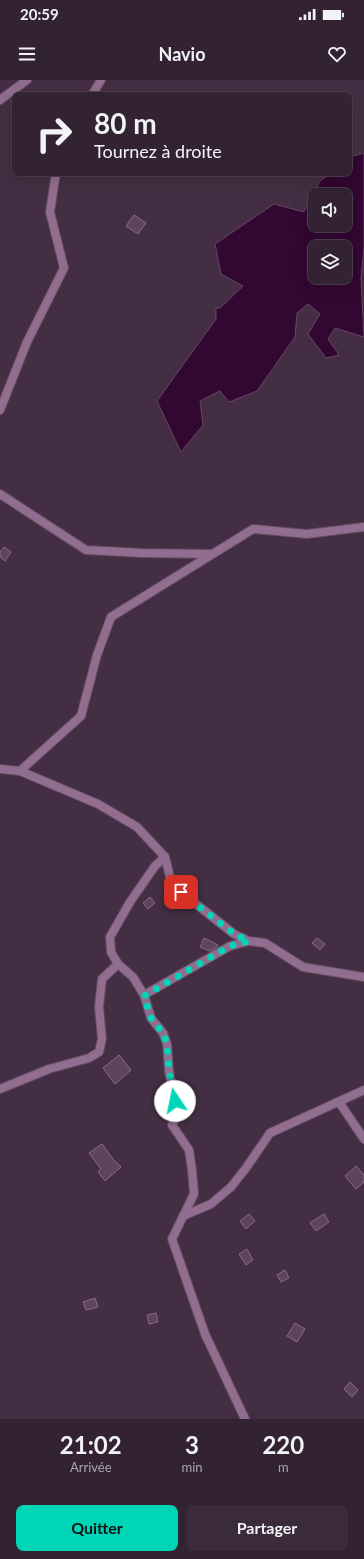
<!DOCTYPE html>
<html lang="fr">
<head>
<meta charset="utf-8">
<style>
  :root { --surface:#332232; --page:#3b2a3a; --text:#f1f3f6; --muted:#a9a4ac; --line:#4e3f4d; --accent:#00d5b7 }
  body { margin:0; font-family:Lato,sans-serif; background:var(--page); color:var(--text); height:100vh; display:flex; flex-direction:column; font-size:15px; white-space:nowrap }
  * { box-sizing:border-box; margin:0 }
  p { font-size:13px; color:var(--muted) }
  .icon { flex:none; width:22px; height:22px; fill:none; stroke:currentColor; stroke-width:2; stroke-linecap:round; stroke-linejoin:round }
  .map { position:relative; height:1339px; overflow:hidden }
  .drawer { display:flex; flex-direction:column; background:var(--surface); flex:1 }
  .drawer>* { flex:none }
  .top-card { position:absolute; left:12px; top:12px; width:340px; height:84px; border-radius:8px; box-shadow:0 4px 16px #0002,0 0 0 1px var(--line); background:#332232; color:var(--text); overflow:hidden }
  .buttons { position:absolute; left:308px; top:108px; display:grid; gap:8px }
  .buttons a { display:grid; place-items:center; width:44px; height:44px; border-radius:8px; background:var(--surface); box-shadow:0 4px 16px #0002,0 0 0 1px var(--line); font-size:20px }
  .pin { position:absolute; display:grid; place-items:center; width:34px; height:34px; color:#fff; margin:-17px; border-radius:8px; box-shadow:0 2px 6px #0006 }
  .me { position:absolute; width:44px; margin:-22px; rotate:349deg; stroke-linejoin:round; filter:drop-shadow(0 0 3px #0008) }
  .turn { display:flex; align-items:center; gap:14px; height:84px; padding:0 16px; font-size:18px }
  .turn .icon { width:52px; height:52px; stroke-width:2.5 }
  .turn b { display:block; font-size:28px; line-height:34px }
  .eta { display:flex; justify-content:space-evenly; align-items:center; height:68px; text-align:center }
  .eta b { font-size:24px; font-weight:700; line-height:28px }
  .cta { display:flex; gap:8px; margin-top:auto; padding:8px 16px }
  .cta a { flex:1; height:46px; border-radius:8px; background:var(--accent); color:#111; font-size:16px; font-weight:700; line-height:46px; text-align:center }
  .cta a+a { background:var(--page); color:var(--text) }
  .status { display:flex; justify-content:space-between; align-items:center; height:28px; padding:0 20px; background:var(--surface); direction:ltr }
  .status svg { height:11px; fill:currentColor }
  header { display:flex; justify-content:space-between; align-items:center; height:52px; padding:0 16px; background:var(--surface); font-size:18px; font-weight:700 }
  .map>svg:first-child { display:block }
</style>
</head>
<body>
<div class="status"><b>20:59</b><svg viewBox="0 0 49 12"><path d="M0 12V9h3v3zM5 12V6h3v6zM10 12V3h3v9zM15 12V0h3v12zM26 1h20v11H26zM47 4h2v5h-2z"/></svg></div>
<header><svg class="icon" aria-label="menu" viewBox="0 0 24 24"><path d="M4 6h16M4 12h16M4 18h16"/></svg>Navio<svg class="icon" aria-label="heart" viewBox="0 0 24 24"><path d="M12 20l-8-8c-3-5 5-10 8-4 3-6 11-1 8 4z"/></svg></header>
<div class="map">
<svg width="364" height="1339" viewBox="0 0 364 1339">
  <rect width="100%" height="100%" fill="#442e43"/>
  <path fill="#320732" stroke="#684567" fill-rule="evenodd" d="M 364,73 L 364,167 L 361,198 L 364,257 L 335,248 L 328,259 L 339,275 L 326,278 L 308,254 L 320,234 L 308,224 L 297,233 L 295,257 L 257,311 L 229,322 L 220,311 L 200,321 L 203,345 L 181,372 L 157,321 L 216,239 L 216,228 L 220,228 L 243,206 L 221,194 L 215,164 L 274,124 L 304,132 L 320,101 L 331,93 L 349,93 L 349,79 L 353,76 ZM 315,115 L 345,115 L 345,145 L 315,145 ZM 315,167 L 345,167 L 345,197 L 315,197 Z"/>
  <g fill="#5d465c" stroke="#866d85">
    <path d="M 134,135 L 146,143 L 138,154 L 126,146 Z"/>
    <path d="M 4,467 L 11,472 L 5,481 L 0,477 L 0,472 Z"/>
    <path d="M 150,817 L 155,823 L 148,829 L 143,823 Z"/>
    <path d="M 204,858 L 218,865 L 217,867 L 210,871 L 200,867 Z"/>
    <path d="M 317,858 L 325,864 L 320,870 L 312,863 Z"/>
    <path d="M 119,975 L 131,990 L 115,1004 L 103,988 Z"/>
    <path d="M 102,1064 L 113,1079 L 121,1087 L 105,1101 L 98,1092 L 101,1089 L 89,1073 Z"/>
    <path d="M 356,1086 L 364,1095 L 364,1102 L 356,1109 L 345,1096 Z"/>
    <path d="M 249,1134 L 255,1141 L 246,1149 L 240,1141 Z"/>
    <path d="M 324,1134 L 329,1142 L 316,1151 L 310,1143 Z"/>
    <path d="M 247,1169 L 253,1180 L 246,1185 L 239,1174 Z"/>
    <path d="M 285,1190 L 289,1198 L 281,1202 L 277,1195 Z"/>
    <path d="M 95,1218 L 98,1227 L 86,1230 L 83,1222 Z"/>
    <path d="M 156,1233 L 158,1242 L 149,1244 L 147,1235 Z"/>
    <path d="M 295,1243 L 305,1249 L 297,1262 L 287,1256 Z"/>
    <path d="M 350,1302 L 358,1310 L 352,1317 L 344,1309 Z"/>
  </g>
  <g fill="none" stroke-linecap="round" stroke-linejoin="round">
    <defs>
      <g id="minor">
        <path d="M 92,15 L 101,0"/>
        <path d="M 0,20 L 27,0"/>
        <path d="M 0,330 L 27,262 L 64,188 L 50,132 L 56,93"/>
        <path d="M 0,414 L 86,470 L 142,473 L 211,474"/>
        <path d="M 0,689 L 20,691 L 98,724 L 137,747 L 165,777 L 172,805 L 234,854 L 249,861 L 265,863 L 303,887 L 364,897"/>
        <path d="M 20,691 L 81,636 L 97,575 L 111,537 L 253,449 L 307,454 L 364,447"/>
        <path d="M 165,777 L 155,786 L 130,822 L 110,857 L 111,872 L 118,884 L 133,897 L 144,915 L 230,866 L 249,861"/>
        <path d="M 144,915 L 151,938 L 163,953 L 167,964 L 169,991 L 177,1035 L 172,1045 L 189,1070 L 192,1090 L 194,1114 L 172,1159 L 205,1254 L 245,1339"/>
        <path d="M 0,1009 L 49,989 L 89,978 L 99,972 L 102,959 L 99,927 L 102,899 L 118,884"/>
        <path d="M 339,1022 L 364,1059"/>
        <path d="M 183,1136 L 211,1124 L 231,1107 L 246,1088 L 270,1053 L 364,1010"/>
      </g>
    </defs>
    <use href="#minor" stroke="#614c60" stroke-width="10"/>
    <use href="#minor" stroke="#916d8f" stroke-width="8"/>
  </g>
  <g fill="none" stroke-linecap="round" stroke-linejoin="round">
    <path stroke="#00d5b7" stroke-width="7" stroke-dasharray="0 12.6" d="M 175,1021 L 169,991 L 167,964 L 163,953 L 151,938 L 144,916 L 230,866 L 249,861 L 234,854 L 181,812"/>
  </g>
</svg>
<div class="buttons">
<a><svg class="icon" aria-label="sound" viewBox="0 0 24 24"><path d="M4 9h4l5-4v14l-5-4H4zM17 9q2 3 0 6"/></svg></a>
<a><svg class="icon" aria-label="layers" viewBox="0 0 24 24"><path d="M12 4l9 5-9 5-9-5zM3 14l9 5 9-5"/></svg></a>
</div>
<div class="pin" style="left:181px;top:812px;background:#d93025"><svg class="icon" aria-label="arrive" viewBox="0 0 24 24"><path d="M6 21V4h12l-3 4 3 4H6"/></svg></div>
<svg class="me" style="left:175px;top:1021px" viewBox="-20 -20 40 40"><circle r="19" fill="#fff"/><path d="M0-13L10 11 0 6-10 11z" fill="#00d5b7"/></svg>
<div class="top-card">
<div class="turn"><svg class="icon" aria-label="right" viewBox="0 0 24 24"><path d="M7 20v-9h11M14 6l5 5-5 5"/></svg><div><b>80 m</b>Tournez à droite</div></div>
</div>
</div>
<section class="drawer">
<div class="eta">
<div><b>21:02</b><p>Arrivée</p></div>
<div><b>3</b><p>min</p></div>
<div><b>220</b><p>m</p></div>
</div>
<div class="cta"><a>Quitter</a><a>Partager</a></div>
</section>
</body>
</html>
